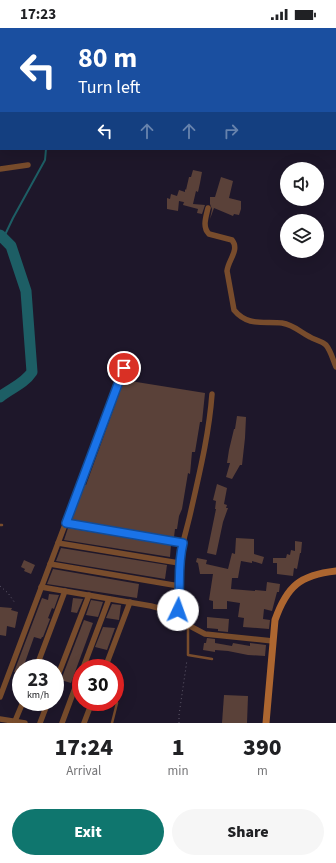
<!DOCTYPE html>
<html lang="en">
<head>
<meta charset="utf-8">
<style>
  :root { --surface:#fff; --page:#f6f6f6; --text:#202124; --muted:#757577; --accent:#0f766e }
  body { margin:0; font-family:"Source Sans 3",sans-serif; background:var(--page); color:var(--text); height:100vh; display:flex; flex-direction:column; font-size:15px; white-space:nowrap }
  * { box-sizing:border-box; margin:0 }
  p { font-size:13px; color:var(--muted) }
  .icon { flex:none; width:22px; height:22px; fill:none; stroke:currentColor; stroke-width:2; stroke-linecap:round; stroke-linejoin:round }
  .map { position:relative; height:695px; overflow:hidden }
  .side { display:flex; flex-direction:column; background:var(--surface); flex:1 }
  .side>* { flex:none }
  .guide { position:absolute; left:0px; top:0px; width:336px; height:122px; box-shadow:0 4px 16px #0002; background:#1a4fa0; color:#fff; overflow:hidden }
  .buttons { position:absolute; left:280px; top:134px; display:grid; gap:8px }
  .buttons a { display:grid; place-items:center; width:44px; height:44px; border-radius:50%; background:var(--surface); box-shadow:0 4px 16px #0002; font-size:20px }
  .speed { position:absolute; left:12px; top:631px; display:flex; gap:8px; font-size:20px; font-weight:700; text-align:center }
  .speed>* { display:grid; place-content:center; width:52px; height:52px; border-radius:50%; background:var(--surface); box-shadow:0 4px 16px #0002; line-height:1 }
  .speed small { font-size:10px; font-weight:400 }
  .speed .limit { border:6px solid #d22; background:#fff; color:#111 }
  .pin { position:absolute; display:grid; place-items:center; width:34px; height:34px; color:#fff; margin:-17px; border:2px solid #fff; border-radius:50%; box-shadow:0 1px 4px #0007 }
  .me { position:absolute; width:44px; margin:-22px; rotate:3deg; stroke-linejoin:round; filter:drop-shadow(0 0 3px #0008) }
  .turn { display:flex; align-items:center; gap:14px; height:84px; padding:0 12px; font-size:18px }
  .turn .icon { width:52px; height:52px; stroke-width:2.5 }
  .turn b { display:block; font-size:28px; line-height:34px }
  .lanes { display:flex; align-items:center; height:38px; padding:0 12px; background:#0003; justify-content:center; gap:20px; direction:ltr }
  .lanes .off { opacity:.35 }
  .eta { display:flex; justify-content:space-evenly; align-items:center; height:68px; text-align:center }
  .eta b { font-size:24px; font-weight:800; line-height:28px }
  .cta { display:flex; gap:8px; margin-top:auto; padding:8px 12px }
  .cta a { flex:1; height:46px; border-radius:24px; background:var(--accent); color:#fff; font-size:16px; font-weight:800; line-height:46px; text-align:center }
  .cta a+a { background:var(--page); color:var(--text) }
  .status { display:flex; justify-content:space-between; align-items:center; height:28px; padding:0 20px; background:var(--surface); direction:ltr }
  .status svg { height:11px; fill:currentColor }
  .map>svg:first-child { display:block }
</style>
</head>
<body>
<div class="status"><b>17:23</b><svg viewBox="0 0 49 12"><path d="M0 12V9h3v3zM5 12V6h3v6zM10 12V3h3v9zM15 12V0h3v12zM26 1h20v11H26zM47 4h2v5h-2z"/></svg></div>
<div class="map">
<svg width="336" height="695" viewBox="0 0 336 695">
  <rect width="100%" height="100%" fill="#1e172a"/>
  <g fill="none" stroke-linecap="round" stroke-linejoin="round">
    <g stroke="#1d5e65" stroke-width="2">
      <path d="M 84,1 L 84,0"/>
      <path d="M 3,211 L 13,190 L 45,132 L 46,121"/>
    </g>
    <path stroke="#1d5e65" stroke-width="11" d="M 0,207 L 11,218 L 26,263 L 32,344 C 24,356 11,360 0,369"/>
  </g>
  <g fill="#5a4139">
    <path d="M 193,142 L 202,144 L 200,155 L 198,164 L 196,163 L 193,176 L 205,177 L 202,186 L 197,185 L 198,181 L 183,177 L 184,174 L 188,175 L 179,173 L 178,183 L 167,181 L 167,170 L 170,171 L 171,166 L 177,168 L 179,162 L 185,164 L 185,161 L 186,162 L 189,149 L 191,149 Z"/>
    <path d="M 221,149 L 233,153 L 229,170 L 241,173 L 241,181 L 239,187 L 234,186 L 233,188 L 214,180 L 210,191 L 212,181 L 210,176 L 210,169 L 215,169 Z"/>
    <path d="M 124,352 L 205,365 L 202,394 L 200,394 L 195,424 L 192,424 L 190,446 L 188,445 L 182,481 L 179,488 L 177,501 L 175,501 L 174,509 L 71,492 L 85,457 L 86,457 Z"/>
    <path d="M 237,388 L 246,389 L 245,410 L 242,437 L 240,437 L 232,451 L 226,449 L 230,435 L 227,435 L 229,422 L 234,401 L 235,401 Z"/>
    <path d="M 217,456 L 227,460 L 224,476 L 227,477 L 226,480 L 228,480 L 223,494 L 216,527 L 207,525 L 216,481 L 215,481 L 216,473 L 213,472 Z"/>
    <path d="M 68,500 L 171,517 L 170,529 L 64,512 Z"/>
    <path d="M 236,510 L 254,511 L 254,526 L 264,529 L 262,536 L 252,533 L 252,535 L 241,533 L 238,550 L 232,550 L 231,561 L 255,563 L 255,562 L 266,563 L 267,554 L 280,556 L 279,564 L 277,564 L 272,583 L 264,581 L 263,591 L 270,592 L 269,601 L 243,599 L 244,590 L 238,589 L 240,575 L 227,573 L 227,581 L 213,581 L 213,573 L 209,572 L 213,546 L 200,546 L 198,535 L 196,534 L 197,530 L 207,532 L 206,536 L 228,541 L 232,525 L 235,526 Z"/>
    <path d="M 295,513 L 302,514 L 301,525 L 300,525 L 297,541 L 294,540 L 293,548 L 277,546 L 277,535 L 273,535 L 273,530 L 286,530 L 287,526 L 290,527 L 291,522 L 295,523 Z"/>
    <path d="M 61,520 L 167,537 L 165,551 L 56,533 Z"/>
    <path d="M 24,532 L 35,537 L 31,546 L 24,543 L 25,541 L 21,539 Z"/>
    <path d="M 53,541 L 139,556 L 137,570 L 47,556 Z"/>
    <path d="M 49,566 L 59,567 L 54,581 L 52,580 L 48,590 L 50,591 L 43,609 L 42,609 L 41,611 L 34,609 L 23,640 L 21,640 L 21,647 L 14,644 L 42,570 L 48,572 Z"/>
    <path d="M 73,570 L 83,571 L 77,585 L 71,584 Z"/>
    <path d="M 91,572 L 103,574 L 98,589 L 86,587 Z"/>
    <path d="M 112,576 L 121,577 L 119,592 L 106,590 Z"/>
    <path d="M 0,579 L 12,580 L 11,582 L 18,584 L 15,600 L 7,598 L 6,608 L 0,607 Z"/>
    <path d="M 207,589 L 229,591 L 228,604 L 218,603 L 218,601 L 207,600 Z"/>
    <path d="M 84,592 L 93,595 L 71,655 L 61,652 Z"/>
    <path d="M 103,599 L 115,600 L 107,622 L 95,619 Z"/>
    <path d="M 207,610 L 215,611 L 215,615 L 232,618 L 233,615 L 250,618 L 250,615 L 266,617 L 265,628 L 248,627 L 228,623 L 215,622 L 215,624 L 203,622 L 204,615 L 206,615 Z"/>
    <path d="M 224,667 L 248,668 L 247,695 L 222,695 Z"/>
  </g>
  <g fill="none" stroke-linecap="round" stroke-linejoin="round">
    <g stroke="#605a6b" stroke-width="1" stroke-dasharray="1 3" stroke-linecap="butt">
      <path d="M 0,558 L 8,565 L 15,575"/>
      <path d="M 179,695 L 179,687 L 187,632"/>
    </g>
    <g stroke="#784c2c" stroke-width="2.5">
      <path d="M 0,497 L 2,497"/>
      <path d="M 188,598 L 188,627 L 212,631"/>
      <path d="M 112,695 L 117,675 L 115,669"/>
    </g>
    <g stroke="#784c2c" stroke-width="5.5">
      <path d="M 0,107 L 1,107"/>
      <path d="M 0,141 L 28,137"/>
      <path d="M 208,180 C 206,189 202,199 209,206 L 232,212 C 240,222 228,232 227,243 L 234,282 C 248,299 264,293 282,295 C 294,297 300,304 310,309 C 315,312 322,313 326,317 C 331,323 333,332 336,339"/>
      <path d="M 66,495 L 183,515"/>
      <path d="M 58,515 L 179,535"/>
      <path d="M 50,536 L 179,558"/>
      <path d="M 41,559 L 151,578 L 162,581 L 188,597 L 205,606 L 273,613"/>
      <path d="M 176,589 C 183,569 177,546 181,525 C 183,512 187,500 190,487 C 199,447 209,407 212,366"/>
      <path d="M 36,640 L 65,563"/>
      <path d="M 83,640 L 109,571"/>
      <path d="M 105,640 L 130,574"/>
      <path d="M 55,655 L 89,567"/>
      <path d="M 0,669 L 124,340"/>
      <path d="M 0,691 L 25,695"/>
      <path d="M 15,693 L 23,674"/>
      <path d="M 40,695 L 48,674"/>
      <path d="M 62,695 L 81,644"/>
      <path d="M 84,695 L 92,674"/>
    </g>
    <path stroke="#ad6630" stroke-width="7" d="M 266,695 L 275,592 C 287,558 300,547 336,543"/>
  </g>
  <g fill="none" stroke-linecap="round" stroke-linejoin="round">
    <defs>
      <path id="route" d="M 124,340 L 66,495 L 183,515 C 177,539 181,558 178,582"/>
    </defs>
    <use href="#route" stroke="#114b97" stroke-width="10"/>
    <use href="#route" stroke="#1a73e8" stroke-width="7"/>
  </g>
</svg>
<div class="buttons">
<a><svg class="icon" aria-label="sound" viewBox="0 0 24 24"><path d="M4 9h4l5-4v14l-5-4H4zM17 9q2 3 0 6"/></svg></a>
<a><svg class="icon" aria-label="layers" viewBox="0 0 24 24"><path d="M12 4l9 5-9 5-9-5zM3 14l9 5 9-5"/></svg></a>
</div>
<div class="speed"><div>23<small>km/h</small></div><div class="limit">30</div></div>
<div class="pin" style="left:124px;top:340px;background:#d93025"><svg class="icon" aria-label="arrive" viewBox="0 0 24 24"><path d="M6 21V4h12l-3 4 3 4H6"/></svg></div>
<svg class="me" style="left:178px;top:582px" viewBox="-20 -20 40 40"><circle r="19" fill="#fff"/><path d="M0-13L10 11 0 6-10 11z" fill="#1a73e8"/></svg>
<div class="guide">
<div class="turn"><svg class="icon" aria-label="left" viewBox="0 0 24 24"><path d="M17 20v-9H6M10 6l-5 5 5 5"/></svg><div><b>80 m</b>Turn left</div></div>
<div class="lanes"><svg class="icon" aria-label="left" viewBox="0 0 24 24"><path d="M17 20v-9H6M10 6l-5 5 5 5"/></svg><svg class="icon off" aria-label="ahead" viewBox="0 0 24 24"><path d="M12 20V5M6 11l6-6 6 6"/></svg><svg class="icon off" aria-label="ahead" viewBox="0 0 24 24"><path d="M12 20V5M6 11l6-6 6 6"/></svg><svg class="icon off" aria-label="right" viewBox="0 0 24 24"><path d="M7 20v-9h11M14 6l5 5-5 5"/></svg></div>
</div>
</div>
<section class="side">
<div class="eta">
<div><b>17:24</b><p>Arrival</p></div>
<div><b>1</b><p>min</p></div>
<div><b>390</b><p>m</p></div>
</div>
<div class="cta"><a>Exit</a><a>Share</a></div>
</section>
</body>
</html>
